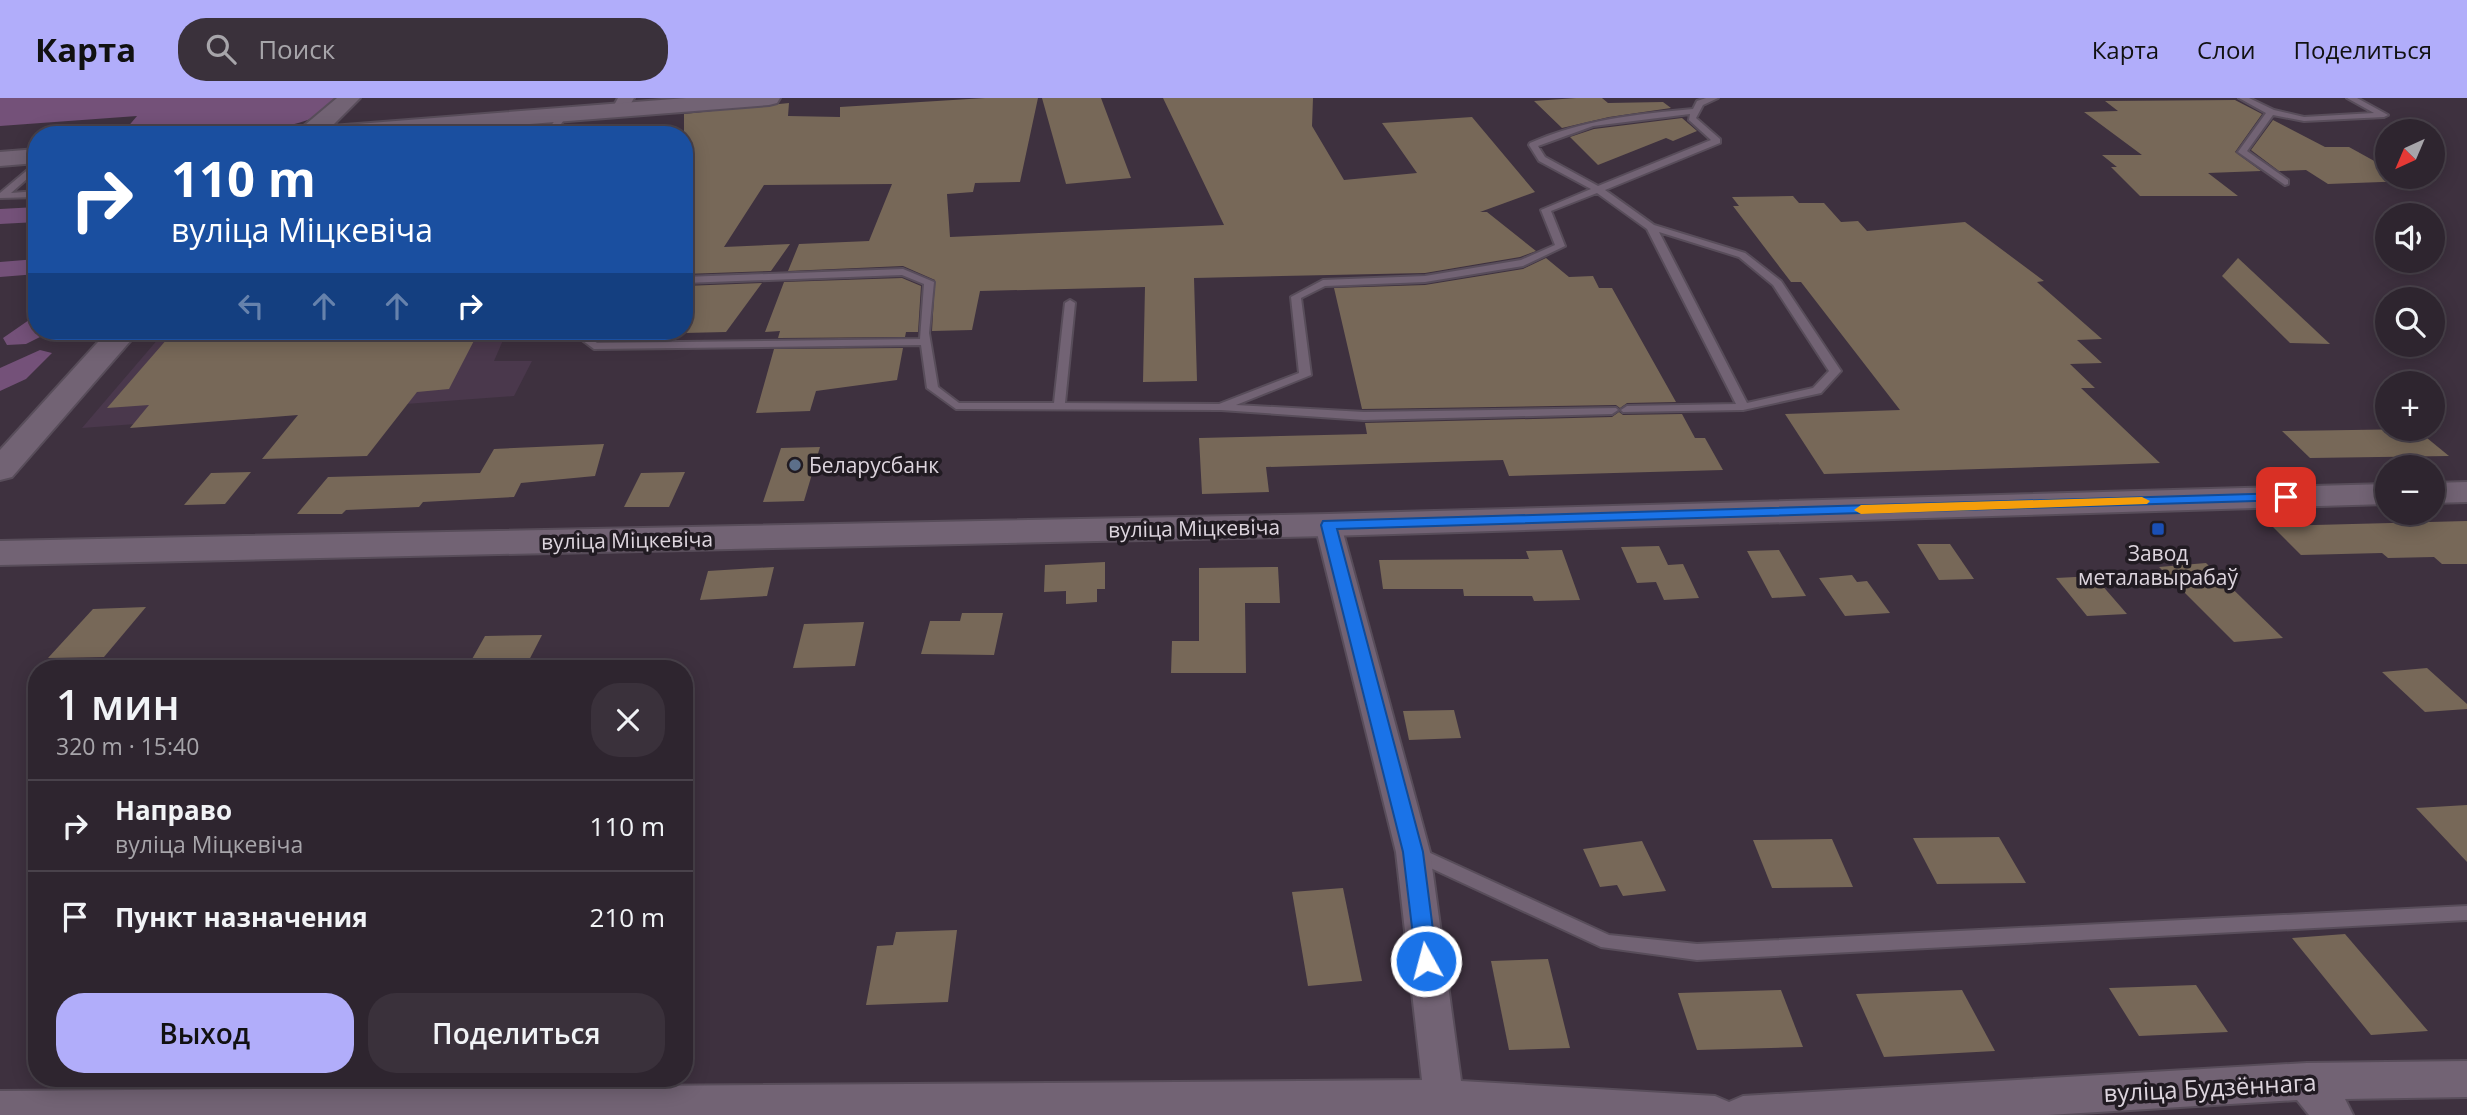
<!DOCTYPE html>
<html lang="ru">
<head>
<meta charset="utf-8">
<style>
  :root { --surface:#2e252f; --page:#3a313b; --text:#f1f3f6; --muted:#a7a5aa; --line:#49424b; --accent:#b1adfa }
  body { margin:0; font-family:"Open Sans",sans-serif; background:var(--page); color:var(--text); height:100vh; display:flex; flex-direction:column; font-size:26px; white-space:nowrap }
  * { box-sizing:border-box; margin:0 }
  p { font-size:23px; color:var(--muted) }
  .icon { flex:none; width:38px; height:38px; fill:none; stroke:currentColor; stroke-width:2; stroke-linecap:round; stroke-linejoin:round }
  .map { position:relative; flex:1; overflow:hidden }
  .sheet { position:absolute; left:28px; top:562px; width:665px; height:427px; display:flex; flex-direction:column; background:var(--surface); border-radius:28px; box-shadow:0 4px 18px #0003,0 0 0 2px var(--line) }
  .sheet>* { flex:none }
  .banner { position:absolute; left:28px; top:28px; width:665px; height:214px; border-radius:28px; box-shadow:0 4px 18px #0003,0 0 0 2px var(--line); background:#1a4fa0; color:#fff; overflow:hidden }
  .needle { width:46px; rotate:224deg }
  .tools { position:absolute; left:2375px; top:21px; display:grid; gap:14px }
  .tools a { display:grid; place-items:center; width:70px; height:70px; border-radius:50%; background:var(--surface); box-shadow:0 4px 18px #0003,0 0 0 2px var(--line); font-size:35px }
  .pin { position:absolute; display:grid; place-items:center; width:60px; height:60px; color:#fff; margin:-30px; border-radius:14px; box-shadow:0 4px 10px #0006 }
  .me { position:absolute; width:77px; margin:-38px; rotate:353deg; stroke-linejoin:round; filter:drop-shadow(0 0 5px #0008) }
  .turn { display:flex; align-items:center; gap:24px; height:147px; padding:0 28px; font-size:32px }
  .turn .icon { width:91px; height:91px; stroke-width:2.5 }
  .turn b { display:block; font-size:49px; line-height:60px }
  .lanes { display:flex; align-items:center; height:66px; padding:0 28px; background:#0003; justify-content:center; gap:35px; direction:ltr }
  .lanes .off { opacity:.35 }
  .round { display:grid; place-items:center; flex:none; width:74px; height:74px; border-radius:28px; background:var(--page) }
  .overview { display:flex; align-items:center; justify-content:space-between; height:119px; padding:0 28px }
  h1 { font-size:42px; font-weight:600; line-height:52px }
  .primary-button { display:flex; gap:14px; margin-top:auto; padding:14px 28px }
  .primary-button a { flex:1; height:80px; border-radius:28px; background:var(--accent); color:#111; font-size:28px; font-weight:600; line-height:80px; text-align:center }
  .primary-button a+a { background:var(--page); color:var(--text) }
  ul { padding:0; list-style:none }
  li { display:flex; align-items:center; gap:21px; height:91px; padding:0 28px; border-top:2px solid var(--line) }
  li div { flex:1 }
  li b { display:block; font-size:26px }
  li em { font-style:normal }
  header { display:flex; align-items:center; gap:42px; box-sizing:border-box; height:98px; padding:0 35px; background:var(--accent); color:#111 }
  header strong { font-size:33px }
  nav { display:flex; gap:38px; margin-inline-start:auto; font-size:24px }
  .search { width:490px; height:63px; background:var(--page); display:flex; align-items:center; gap:18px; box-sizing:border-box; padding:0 24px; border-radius:28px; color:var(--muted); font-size:26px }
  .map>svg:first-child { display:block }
</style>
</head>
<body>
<header>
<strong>Карта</strong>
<div class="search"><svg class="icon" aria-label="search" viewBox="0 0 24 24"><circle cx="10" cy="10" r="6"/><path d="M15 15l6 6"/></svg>Поиск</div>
<nav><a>Карта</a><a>Слои</a><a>Поделиться</a></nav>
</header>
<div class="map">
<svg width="2467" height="1017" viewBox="0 0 2467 1017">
  <rect width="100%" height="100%" fill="#3e313f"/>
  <path fill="#4a384c" d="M 165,233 L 507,233 L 494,263 L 532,263 L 514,298 L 82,330 Z"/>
  <g fill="#745179">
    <path d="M 0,0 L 336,0 C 332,5 327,12 321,16 C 278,40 172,37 121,37 L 137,18 L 0,28 Z"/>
    <path d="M 37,109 L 37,124 L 0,126 L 0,111 Z"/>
    <path d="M 37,161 L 37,176 L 0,179 L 0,164 Z"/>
    <path d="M 37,220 L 37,233 L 52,233 L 26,246 L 7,247 L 3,240 L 29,222 Z"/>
    <path d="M 40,252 L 52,255 L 26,281 L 0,293 L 0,270 Z"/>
  </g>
  <g fill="#776858">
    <path d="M 985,0 L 1038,0 L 1020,84 L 975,85 L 973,94 L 947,96 L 950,139 L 1224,127 L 1163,0 L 1313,0 L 1312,28 L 1344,82 L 1417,75 L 1382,25 L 1472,19 L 1535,94 L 1480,114 L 1487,114 L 1536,153 L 1520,159 L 1425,175 L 1194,180 L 1197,283 L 1143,284 L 1145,189 L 980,193 L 972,232 L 932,233 L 935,182 L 903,168 L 788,173 L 799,146 L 869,143 L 892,86 L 764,87 L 724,149 L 790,146 L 771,173 L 684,176 L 684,16 L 789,5 L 788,18 L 840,19 L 840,9 Z"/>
    <path d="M 1042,0 L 1101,0 L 1131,80 L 1066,86 Z"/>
    <path d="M 1576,0 L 1602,0 L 1608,5 L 1663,4 L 1671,10 L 1609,19 L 1562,30 L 1534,3 Z"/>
    <path d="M 2235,2 L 2262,16 L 2235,54 L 2261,73 L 2208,75 L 2238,98 L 2140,98 L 2111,69 L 2117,69 L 2102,57 L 2142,57 L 2084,14 L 2118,13 L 2105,3 Z"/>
    <path d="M 1682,20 L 1697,33 L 1673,43 L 1666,40 L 1598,67 L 1570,39 L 1594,31 Z"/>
    <path d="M 2273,22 L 2325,49 L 2349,49 L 2387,70 L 2387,79 L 2401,79 L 2409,83 L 2328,86 L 2306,72 L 2279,73 L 2251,52 Z"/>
    <path d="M 1793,98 L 1799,105 L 1824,105 L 1841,124 L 1858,123 L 1867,133 L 1965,124 L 2044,183 L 2037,184 L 2102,241 L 2077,242 L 2102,265 L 2070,266 L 2095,290 L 2081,290 L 2160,365 L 1824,376 L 1785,316 L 1900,312 L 1801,184 L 1791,184 L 1733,108 L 1739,108 L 1732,99 Z"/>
    <path d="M 1546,160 L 1569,179 L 1593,178 L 1599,190 L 1612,190 L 1676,304 L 1627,305 L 1620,310 L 1616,307 L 1362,311 L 1334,190 L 1425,187 L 1523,171 Z"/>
    <path d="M 2238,160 L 2330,246 L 2290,245 L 2222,178 Z"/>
    <path d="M 902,180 L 921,188 L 918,234 L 906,234 L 905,239 L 778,240 L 780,233 L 765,234 L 784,184 Z"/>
    <path d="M 762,185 L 726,234 L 684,235 L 684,188 Z"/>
    <path d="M 251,233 L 479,233 L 449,291 L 417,294 L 367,358 L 262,361 L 298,317 L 130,330 L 149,307 L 107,310 L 168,240 Z"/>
    <path d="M 903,250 L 897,282 L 816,293 L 810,313 L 756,315 L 774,251 Z"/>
    <path d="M 1619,314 L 1623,317 L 1682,316 L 1695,340 L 1705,340 L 1723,372 L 1509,378 L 1503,362 L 1266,369 L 1269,394 L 1202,396 L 1199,340 L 1367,336 L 1365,325 L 1612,319 Z"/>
    <path d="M 2416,331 L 2449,358 L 2310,360 L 2282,333 Z"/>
    <path d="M 604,346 L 595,378 L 521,385 L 514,399 L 423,404 L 419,409 L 346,412 L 342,416 L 297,416 L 328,379 L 480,375 L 494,351 Z"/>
    <path d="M 820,349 L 804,403 L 763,404 L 781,350 Z"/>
    <path d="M 251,374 L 225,406 L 184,407 L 211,375 Z"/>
    <path d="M 685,374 L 669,409 L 624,409 L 641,375 Z"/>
    <path d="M 2467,423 L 2467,466 L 2442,466 L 2434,459 L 2388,460 L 2382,455 L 2301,457 L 2272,428 Z"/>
    <path d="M 1917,446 L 1950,446 L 1974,481 L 1939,482 Z"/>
    <path d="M 1659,448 L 1668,467 L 1683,466 L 1699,500 L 1664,502 L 1656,484 L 1637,485 L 1621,449 Z"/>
    <path d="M 1562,452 L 1580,502 L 1534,503 L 1532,498 L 1464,498 L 1463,491 L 1383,491 L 1379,462 L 1529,461 L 1526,453 Z"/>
    <path d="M 1779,452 L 1806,498 L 1772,500 L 1747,453 Z"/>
    <path d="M 1105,464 L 1105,491 L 1097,491 L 1097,504 L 1066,506 L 1066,493 L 1044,494 L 1045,467 Z"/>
    <path d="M 2206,465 L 2283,540 L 2234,544 L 2159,469 Z"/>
    <path d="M 774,469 L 767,498 L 700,502 L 708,473 Z"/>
    <path d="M 1278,469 L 1280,505 L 1245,505 L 1246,575 L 1171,575 L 1172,543 L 1199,543 L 1199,470 Z"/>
    <path d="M 1852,477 L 1857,484 L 1867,483 L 1890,515 L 1845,518 L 1819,480 Z"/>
    <path d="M 2094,478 L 2127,516 L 2087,518 L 2056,480 Z"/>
    <path d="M 146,509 L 104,559 L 48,560 L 93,511 Z"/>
    <path d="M 962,515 L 1003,515 L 994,557 L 921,556 L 930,523 L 960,523 Z"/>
    <path d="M 864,524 L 855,568 L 793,570 L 804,526 Z"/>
    <path d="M 542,537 L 525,570 L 467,570 L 485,538 Z"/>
    <path d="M 2427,570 L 2467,606 L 2467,611 L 2425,614 L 2382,574 Z"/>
    <path d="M 1454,612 L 1461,640 L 1409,642 L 1403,613 Z"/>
    <path d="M 2467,707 L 2467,764 L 2416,710 Z"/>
    <path d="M 1999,739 L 2026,785 L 1937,786 L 1913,740 Z"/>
    <path d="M 1832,741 L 1853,789 L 1772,790 L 1753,742 Z"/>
    <path d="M 1642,743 L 1666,793 L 1623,798 L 1617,787 L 1600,789 L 1583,751 Z"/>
    <path d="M 1343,790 L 1362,883 L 1308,888 L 1292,794 Z"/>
    <path d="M 957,832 L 948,904 L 866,907 L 877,848 L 893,847 L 896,834 Z"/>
    <path d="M 2345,836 L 2428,933 L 2371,937 L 2292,840 Z"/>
    <path d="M 1548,861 L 1570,950 L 1509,952 L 1491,863 Z"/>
    <path d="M 2196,887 L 2228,934 L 2139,938 L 2109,890 Z"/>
    <path d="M 1781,892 L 1803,949 L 1697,952 L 1678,895 Z"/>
    <path d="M 1962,892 L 1995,953 L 1884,959 L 1856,896 Z"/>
  </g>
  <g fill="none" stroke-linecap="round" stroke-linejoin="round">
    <defs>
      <g id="lane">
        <path d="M 1706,0 L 1718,0 L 1703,7 L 1696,20 L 1720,41 L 1720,45 L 1605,92 L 1654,127 L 1745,155 L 1781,183 L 1841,273 L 1821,295 L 1743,312 L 1623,314 L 1621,312 L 1627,308 L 1736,306 L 1647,131 L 1597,95 L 1551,113 L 1565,148 L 1523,168 L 1425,184 L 1325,188 L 1301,200 L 1311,277 L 1236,307 L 1364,314 L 1616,310 L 1618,312 L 1612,316 L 1364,322 L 1221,312 L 956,311 L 927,290 L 921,247 L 594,251 L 570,233 L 581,233 L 597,245 L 920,241 L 924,186 L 902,177 L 684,185 L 684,179 L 903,171 L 934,184 L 929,235 L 938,289 L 959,305 L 1054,305 L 1065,205 L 1070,202 L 1075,205 L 1065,305 L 1219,306 L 1299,275 L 1291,199 L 1323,182 L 1425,178 L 1521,162 L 1555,147 L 1541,112 L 1591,91 L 1539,63 L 1529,47 L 1530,45 C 1582,22 1636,16 1693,11 L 1697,3 ZM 1690,16 L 1689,22 L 1711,42 L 1598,88 L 1545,59 L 1538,48 L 1593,28 ZM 1659,134 L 1739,159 L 1773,187 L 1829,273 L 1813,290 L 1747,305 Z"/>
        <path d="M 2239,0 L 2249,0 L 2274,12 L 2304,19 L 2374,15 L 2347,0 L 2357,0 L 2388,17 L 2384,19 L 2304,23 L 2273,17 L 2247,53 L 2288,82 L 2288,86 L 2285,87 L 2238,54 L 2266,15 Z"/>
        <path d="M 562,13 L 569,15 L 553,37 L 544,37 Z"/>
        <path d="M 37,64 L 37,72 L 11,95 L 37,93 L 37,99 L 0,100 L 0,95 Z"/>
        <path d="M 1415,748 L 1609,837 L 1697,846 L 2467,808 L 2467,822 L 1697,862 L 1601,849 L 1409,760 L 1407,755 L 1409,750 Z"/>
      </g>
      <g id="street">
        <path d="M 618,0 L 634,0 L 626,14 L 620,16 L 612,11 Z"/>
        <path d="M 1328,419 L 1337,421 L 1341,427 L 1430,754 L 1461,983 L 1715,998 L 1729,1004 L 1743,998 L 2307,965 L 2467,963 L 2467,999 L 2345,1001 L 2353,1017 L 2309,1017 L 2297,1002 L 2048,1017 L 0,1017 L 0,993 L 1422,982 L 1396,754 L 1315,427 L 1319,421 Z"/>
      </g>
      <g id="secondary">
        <path d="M 337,0 L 360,0 L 332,28 L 686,0 L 780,0 L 777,5 L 769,7 L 393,37 L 293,37 Z"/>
        <path d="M 37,51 L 37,65 L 0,68 L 0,54 Z"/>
        <path d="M 108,233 L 139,233 L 12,379 L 0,382 L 0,352 Z"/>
        <path d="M 2467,384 L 2467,404 L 2432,405 L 2432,385 Z"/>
        <path d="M 2387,386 L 2387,406 L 1328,438 L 0,467 L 0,443 L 1328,416 Z"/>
      </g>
    </defs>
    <use href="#lane" stroke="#584d5a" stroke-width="4"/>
    <use href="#street" stroke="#584d5a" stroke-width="4"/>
    <use href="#secondary" stroke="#584d5a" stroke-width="4"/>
    <use href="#lane" fill="#726374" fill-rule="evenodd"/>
    <use href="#street" fill="#726374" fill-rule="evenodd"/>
    <use href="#secondary" fill="#726374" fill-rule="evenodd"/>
  </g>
  <path fill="#1a73e8" stroke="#114b97" stroke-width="2" d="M 2286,395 L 2291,396 L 2293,399 L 2291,402 L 1337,431 L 1423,754 L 1437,863 L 1434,870 L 1426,872 L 1419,870 L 1416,863 L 1403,754 L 1321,427 L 1323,423 Z"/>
  <path fill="#f59e0b" d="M 2142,399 L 2150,403 L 2147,406 L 1861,416 L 1854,412 L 1861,407 Z"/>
  <circle fill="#5c6f8a" stroke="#211b22" stroke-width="2.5" cx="795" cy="367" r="7"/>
  <rect fill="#1a4fb4" stroke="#211b22" stroke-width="2.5" x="2151" y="424" width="14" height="14" rx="3.5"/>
  <g text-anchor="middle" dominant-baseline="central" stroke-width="7" stroke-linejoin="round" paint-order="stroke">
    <g font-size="21" fill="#ddd5de" stroke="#211b22" text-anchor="start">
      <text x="809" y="367">Беларусбанк</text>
      <text x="2158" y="455" text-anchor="middle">Завод<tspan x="2158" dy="24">металавырабаў</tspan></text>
    </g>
    <g font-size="21" fill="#ddd5de" stroke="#211b22">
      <text transform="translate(1194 430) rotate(-1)">вуліца Міцкевіча</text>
      <text transform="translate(627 442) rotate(-1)">вуліца Міцкевіча</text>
    </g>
    <g font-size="24" fill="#ddd5de" stroke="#211b22">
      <text transform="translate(2210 989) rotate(-3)">вуліца Будзённага</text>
    </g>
  </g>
</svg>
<div class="tools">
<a><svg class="needle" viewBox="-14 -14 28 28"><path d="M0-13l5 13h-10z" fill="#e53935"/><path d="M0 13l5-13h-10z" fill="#a7a5aa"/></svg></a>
<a><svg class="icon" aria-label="sound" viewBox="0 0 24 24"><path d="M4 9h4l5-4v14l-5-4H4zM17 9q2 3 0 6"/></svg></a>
<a><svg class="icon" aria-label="search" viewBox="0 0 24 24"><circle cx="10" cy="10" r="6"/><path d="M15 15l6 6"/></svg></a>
<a>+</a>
<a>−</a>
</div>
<div class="pin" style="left:2286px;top:399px;background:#d93025"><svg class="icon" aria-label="arrive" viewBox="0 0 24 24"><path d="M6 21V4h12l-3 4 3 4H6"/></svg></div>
<svg class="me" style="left:1426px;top:863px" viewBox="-20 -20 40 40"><circle r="17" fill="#1a73e8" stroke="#fff" stroke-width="3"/><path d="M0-11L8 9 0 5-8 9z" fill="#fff"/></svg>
<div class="banner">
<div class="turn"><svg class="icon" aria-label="right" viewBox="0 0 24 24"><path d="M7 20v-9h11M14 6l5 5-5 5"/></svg><div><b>110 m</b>вуліца Міцкевіча</div></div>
<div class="lanes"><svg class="icon off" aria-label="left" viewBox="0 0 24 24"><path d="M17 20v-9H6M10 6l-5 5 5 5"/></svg><svg class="icon off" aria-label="ahead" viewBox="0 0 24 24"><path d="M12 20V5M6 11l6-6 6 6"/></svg><svg class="icon off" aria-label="ahead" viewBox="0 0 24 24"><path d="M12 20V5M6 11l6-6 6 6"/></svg><svg class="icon" aria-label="right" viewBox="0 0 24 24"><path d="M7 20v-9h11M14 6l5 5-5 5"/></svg></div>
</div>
<section class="sheet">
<div class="overview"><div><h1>1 мин</h1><p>320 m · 15:40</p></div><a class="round"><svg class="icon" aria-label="close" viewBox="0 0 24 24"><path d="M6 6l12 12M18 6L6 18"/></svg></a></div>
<ul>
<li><svg class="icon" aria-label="right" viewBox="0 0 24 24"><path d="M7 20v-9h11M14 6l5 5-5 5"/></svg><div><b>Направо</b><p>вуліца Міцкевіча</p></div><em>110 m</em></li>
<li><svg class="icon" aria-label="arrive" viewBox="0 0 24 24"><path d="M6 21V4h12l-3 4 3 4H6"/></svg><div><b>Пункт назначения</b></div><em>210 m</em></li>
</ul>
<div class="primary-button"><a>Выход</a><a>Поделиться</a></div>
</section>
</div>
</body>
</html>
